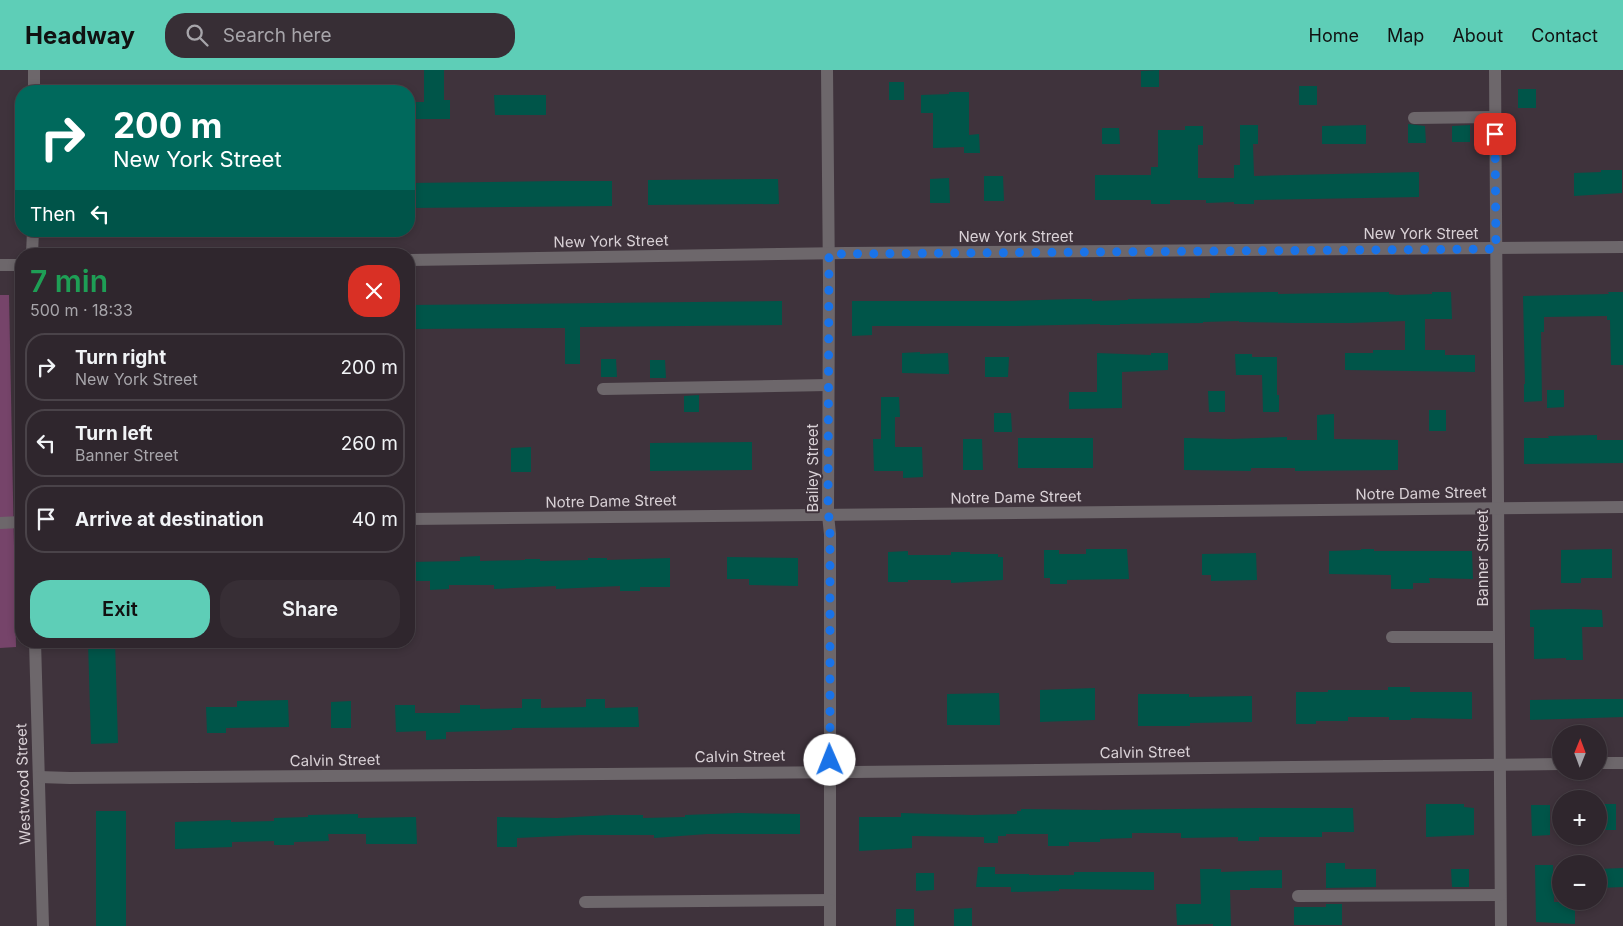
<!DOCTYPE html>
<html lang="en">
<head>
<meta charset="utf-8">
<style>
  :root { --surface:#2f262d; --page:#372e35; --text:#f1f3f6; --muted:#a7a5aa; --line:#4a4349; --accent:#5eceb7 }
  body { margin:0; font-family:Inter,sans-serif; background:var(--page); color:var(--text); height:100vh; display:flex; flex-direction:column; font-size:19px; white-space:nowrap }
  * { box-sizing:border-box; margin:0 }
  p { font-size:16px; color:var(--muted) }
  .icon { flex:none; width:28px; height:28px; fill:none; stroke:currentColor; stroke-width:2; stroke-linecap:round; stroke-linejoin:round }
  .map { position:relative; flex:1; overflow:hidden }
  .details { position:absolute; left:15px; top:178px; width:400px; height:400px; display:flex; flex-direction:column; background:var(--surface); border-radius:20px; box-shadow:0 2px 8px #0003,0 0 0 1px var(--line) }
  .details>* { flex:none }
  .banner { position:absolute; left:15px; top:15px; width:400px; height:152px; border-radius:20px; box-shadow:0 2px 8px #0003,0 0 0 1px var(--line); background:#00695c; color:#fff; overflow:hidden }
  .needle { width:32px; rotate:1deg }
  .fabs { position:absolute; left:1552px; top:655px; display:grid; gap:10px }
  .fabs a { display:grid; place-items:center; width:55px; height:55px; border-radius:50%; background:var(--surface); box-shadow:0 2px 8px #0003,0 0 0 1px var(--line); font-size:25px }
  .pin { position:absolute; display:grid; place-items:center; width:42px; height:42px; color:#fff; margin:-21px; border-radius:10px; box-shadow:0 2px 8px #0006 }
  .me { position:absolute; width:55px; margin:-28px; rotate:359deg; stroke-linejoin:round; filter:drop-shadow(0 0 4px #0008) }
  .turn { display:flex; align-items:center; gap:18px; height:105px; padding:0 15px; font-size:22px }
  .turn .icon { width:65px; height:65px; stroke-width:2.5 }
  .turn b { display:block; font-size:35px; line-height:42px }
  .then { display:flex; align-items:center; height:48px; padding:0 15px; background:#0003; gap:10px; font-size:19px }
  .round { display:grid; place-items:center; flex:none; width:52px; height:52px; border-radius:20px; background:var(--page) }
  .head { display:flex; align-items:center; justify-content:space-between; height:85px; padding:0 15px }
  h1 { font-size:30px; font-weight:600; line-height:38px; color:#1e9e55 }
  .button { display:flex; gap:10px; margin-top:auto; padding:10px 15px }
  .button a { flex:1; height:58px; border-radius:20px; background:var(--accent); color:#111; font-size:20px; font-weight:600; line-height:58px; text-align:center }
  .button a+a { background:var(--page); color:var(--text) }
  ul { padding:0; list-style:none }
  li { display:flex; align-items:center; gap:15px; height:68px; margin:0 10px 8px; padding:0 5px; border:2px solid var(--line); border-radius:20px }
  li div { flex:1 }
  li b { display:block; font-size:19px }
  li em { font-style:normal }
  header { display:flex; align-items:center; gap:30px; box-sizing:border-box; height:70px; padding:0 25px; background:var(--accent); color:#111 }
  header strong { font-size:24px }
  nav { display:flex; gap:28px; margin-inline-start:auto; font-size:18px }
  .search { width:350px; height:45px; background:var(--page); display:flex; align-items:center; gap:12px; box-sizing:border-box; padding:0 18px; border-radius:20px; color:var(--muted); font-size:19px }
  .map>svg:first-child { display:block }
</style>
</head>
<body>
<header>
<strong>Headway</strong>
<div class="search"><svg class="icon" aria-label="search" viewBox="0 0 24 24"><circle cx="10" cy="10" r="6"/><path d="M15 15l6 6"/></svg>Search here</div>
<nav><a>Home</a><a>Map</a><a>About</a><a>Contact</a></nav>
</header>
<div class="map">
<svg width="1623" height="856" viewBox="0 0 1623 856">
  <rect width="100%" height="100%" fill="#3f333c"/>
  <path fill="#76446a" d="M 0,225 L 9,225 L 16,577 L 0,578 Z"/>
  <g fill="#005549">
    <path d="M 424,0 L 444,0 L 444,30 L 450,30 L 450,49 L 409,49 L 409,32 L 424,32 Z"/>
    <path d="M 1159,0 L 1159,17 L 1141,17 L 1141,1 Z"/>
    <rect x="889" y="12" width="15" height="18"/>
    <rect x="1299" y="16" width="18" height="19"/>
    <rect x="1518" y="19" width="18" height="19"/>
    <path d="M 949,22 L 969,22 L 969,65 L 979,64 L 980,83 L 964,83 L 964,77 L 933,78 L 933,43 L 921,43 L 921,25 L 949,24 Z"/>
    <path d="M 494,25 L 546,25 L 546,45 L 495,45 Z"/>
    <path d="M 1408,54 L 1425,56 L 1426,73 L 1408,73 Z"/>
    <path d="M 1240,55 L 1258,55 L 1258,74 L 1253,74 L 1254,106 L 1419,102 L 1419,127 L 1254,130 L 1254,134 L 1234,134 L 1234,132 L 1206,133 L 1206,130 L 1170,130 L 1170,134 L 1151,134 L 1151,130 L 1095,130 L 1095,105 L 1151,105 L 1151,97 L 1158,97 L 1158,60 L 1185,60 L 1185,56 L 1203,56 L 1203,75 L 1198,75 L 1198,108 L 1234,108 L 1234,95 L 1240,95 Z"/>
    <path d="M 1366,55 L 1366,74 L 1322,74 L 1322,56 Z"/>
    <path d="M 1470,55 L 1470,72 L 1452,72 L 1452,56 Z"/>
    <path d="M 1102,58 L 1119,58 L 1120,74 L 1102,74 Z"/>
    <path d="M 1601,100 L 1622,100 L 1622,123 L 1574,126 L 1574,103 L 1601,102 Z"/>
    <path d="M 984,106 L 1003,106 L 1004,131 L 984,131 Z"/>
    <path d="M 949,108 L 950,133 L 930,133 L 930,109 Z"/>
    <path d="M 778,109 L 779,134 L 648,135 L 648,110 Z"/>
    <path d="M 556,111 L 612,111 L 612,136 L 409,138 L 409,113 Z"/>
    <path d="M 1278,222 L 1278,224 L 1389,222 L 1389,224 L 1397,225 L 1432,224 L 1432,222 L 1451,222 L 1452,249 L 1425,249 L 1425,280 L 1445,280 L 1445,285 L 1475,285 L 1475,302 L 1345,300 L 1345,283 L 1373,283 L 1373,280 L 1405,280 L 1405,251 L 1350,253 L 1294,253 L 1239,252 L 1239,251 L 1203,252 L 1203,253 L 1120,254 L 1120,255 L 1100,255 L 1100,254 L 1017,256 L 872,256 L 872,265 L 852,266 L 852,231 L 1009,231 L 1073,229 L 1092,229 L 1092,231 L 1128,230 L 1128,229 L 1210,228 L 1210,223 Z"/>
    <path d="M 1608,222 L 1623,222 L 1623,295 L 1611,295 L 1610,250 L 1607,250 L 1607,246 L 1544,247 L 1544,262 L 1541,262 L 1542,331 L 1524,332 L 1524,314 L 1525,314 L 1523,226 L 1609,224 Z"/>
    <path d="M 782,231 L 782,255 L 580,257 L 580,294 L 565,294 L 565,258 L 409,259 L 409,235 Z"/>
    <path d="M 920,282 L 920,284 L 948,283 L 949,304 L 902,303 L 902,283 Z"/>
    <path d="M 1097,283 L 1151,285 L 1151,283 L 1168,283 L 1168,300 L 1122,302 L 1122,338 L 1069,339 L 1069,322 L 1097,322 Z"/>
    <path d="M 1235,284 L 1252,284 L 1252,287 L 1277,287 L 1277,325 L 1279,325 L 1279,342 L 1263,342 L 1262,305 L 1236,305 Z"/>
    <path d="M 985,287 L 1009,287 L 1008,307 L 985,307 Z"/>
    <path d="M 601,289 L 616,289 L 617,307 L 601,307 Z"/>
    <path d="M 650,290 L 665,290 L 666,308 L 650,308 Z"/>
    <path d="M 1547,320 L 1564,320 L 1564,337 L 1547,338 Z"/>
    <path d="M 1208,321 L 1225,321 L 1225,342 L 1209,342 Z"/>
    <path d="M 699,325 L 699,342 L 684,342 L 684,326 Z"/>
    <path d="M 881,327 L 899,327 L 900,347 L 895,347 L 895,377 L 922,377 L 923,407 L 903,408 L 903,401 L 874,401 L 873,369 L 881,369 Z"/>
    <rect x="1429" y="340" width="17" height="21"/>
    <path d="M 994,343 L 1011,343 L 1012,362 L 994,362 Z"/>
    <path d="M 1334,344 L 1334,369 L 1398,370 L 1398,400 L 1295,401 L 1295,398 L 1251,398 L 1251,401 L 1184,400 L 1184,368 L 1231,369 L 1287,367 L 1287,370 L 1317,370 L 1317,345 Z"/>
    <path d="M 1597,365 L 1597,370 L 1623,370 L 1623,393 L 1524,394 L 1524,368 L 1549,368 L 1548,366 Z"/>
    <rect x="1018" y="368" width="75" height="30"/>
    <path d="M 963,369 L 982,369 L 983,400 L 963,400 Z"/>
    <path d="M 752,372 L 752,400 L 650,401 L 650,373 Z"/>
    <path d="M 531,377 L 531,402 L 511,402 L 511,378 Z"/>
    <path d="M 1086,479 L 1127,479 L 1129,509 L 1067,510 L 1067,514 L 1050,514 L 1050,508 L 1044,508 L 1044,480 L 1059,480 L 1059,484 L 1086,484 Z"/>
    <path d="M 1361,479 L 1374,479 L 1374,481 L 1472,481 L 1473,509 L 1429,508 L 1430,513 L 1413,513 L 1413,519 L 1391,519 L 1391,505 L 1329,504 L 1329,481 L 1361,480 Z"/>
    <path d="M 1612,479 L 1612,508 L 1581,508 L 1581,513 L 1561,513 L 1561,480 Z"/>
    <path d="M 908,481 L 908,485 L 951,485 L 951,482 L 970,482 L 970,484 L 998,484 L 998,487 L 1003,487 L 1003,510 L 951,513 L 951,510 L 908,510 L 908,512 L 888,512 L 888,482 Z"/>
    <path d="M 1256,483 L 1257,510 L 1211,511 L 1211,505 L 1202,505 L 1202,484 Z"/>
    <path d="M 480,486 L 480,491 L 525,490 L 525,489 L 540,489 L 540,491 L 588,490 L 588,488 L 607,488 L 607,490 L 670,488 L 670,517 L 640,517 L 640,521 L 620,521 L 620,516 L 556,519 L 556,516 L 494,519 L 494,515 L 449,515 L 449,519 L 430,520 L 430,511 L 409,511 L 409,492 L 460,491 L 460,487 Z"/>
    <path d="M 727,487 L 798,488 L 798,516 L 749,515 L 749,509 L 727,509 Z"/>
    <path d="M 1571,539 L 1602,540 L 1603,557 L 1582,557 L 1583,590 L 1566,590 L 1566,588 L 1534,589 L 1534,557 L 1530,557 L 1530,540 Z"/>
    <path d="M 88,571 L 115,571 L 118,673 L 91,674 Z"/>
    <path d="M 1388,617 L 1410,617 L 1410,622 L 1472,622 L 1472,649 L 1411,648 L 1411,650 L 1389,650 L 1389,647 L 1348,647 L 1348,651 L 1316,651 L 1316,654 L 1296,654 L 1296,622 L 1328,622 L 1328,620 L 1388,620 Z"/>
    <path d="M 1095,618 L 1095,650 L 1040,652 L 1040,620 Z"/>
    <path d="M 999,623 L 1000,655 L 947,655 L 947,624 Z"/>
    <path d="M 1138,624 L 1189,624 L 1189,627 L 1252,626 L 1252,652 L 1190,653 L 1190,656 L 1138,656 Z"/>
    <path d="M 522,629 L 541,629 L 541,638 L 586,637 L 586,629 L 605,629 L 605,638 L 638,637 L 639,657 L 512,658 L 512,660 L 446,662 L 446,669 L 426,670 L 426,661 L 396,662 L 395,635 L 415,635 L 415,643 L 460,643 L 460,635 L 480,635 L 480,639 L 522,638 Z"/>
    <path d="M 1589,629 L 1623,629 L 1623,647 L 1530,650 L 1530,630 Z"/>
    <path d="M 288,630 L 289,657 L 226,658 L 226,663 L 207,663 L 206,637 L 237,637 L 237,631 Z"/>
    <path d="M 351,631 L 351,658 L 331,658 L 331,632 Z"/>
    <path d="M 1426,734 L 1464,734 L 1464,737 L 1474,738 L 1474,765 L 1426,767 Z"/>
    <rect x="1599" y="734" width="17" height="26"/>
    <path d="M 1531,735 L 1550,735 L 1550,765 L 1532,766 Z"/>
    <path d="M 1258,738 L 1353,738 L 1354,762 L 1322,762 L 1322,767 L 1259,767 L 1259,771 L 1238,771 L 1238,767 L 1181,768 L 1181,763 L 1132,763 L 1132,768 L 1100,769 L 1100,772 L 1069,772 L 1069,776 L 1048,776 L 1048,764 L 1006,764 L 1006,766 L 998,766 L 998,773 L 984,773 L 984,767 L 912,766 L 912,778 L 859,781 L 859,747 L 901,747 L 901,743 L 972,745 L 1017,744 L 1017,741 L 1021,741 L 1021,739 L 1100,740 Z"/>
    <rect x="96" y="741" width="30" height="115"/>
    <path d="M 738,743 L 800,744 L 800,764 L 707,764 L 654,768 L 654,765 L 580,765 L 517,768 L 517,777 L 497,777 L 497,747 L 557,748 L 611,745 L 643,745 L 643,748 L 685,747 L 685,745 Z"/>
    <path d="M 358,744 L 358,748 L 416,747 L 417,774 L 366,774 L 366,764 L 328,764 L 329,771 L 294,772 L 294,775 L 274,775 L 274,771 L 232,772 L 232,777 L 175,779 L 175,752 L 231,750 L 231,752 L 274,751 L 274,748 L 308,747 L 308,745 Z"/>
    <path d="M 1326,793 L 1345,793 L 1345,799 L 1376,799 L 1376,817 L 1326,818 Z"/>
    <path d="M 1535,795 L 1553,795 L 1554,831 L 1554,832 L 1575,832 L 1575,854 L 1536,852 Z"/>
    <path d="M 978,797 L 995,797 L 995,804 L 1029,804 L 1029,805 L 1074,805 L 1074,802 L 1154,802 L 1154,820 L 1059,819 L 1059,821 L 1011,822 L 1011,817 L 976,817 Z"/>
    <path d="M 1623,798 L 1623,817 L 1599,818 L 1599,799 Z"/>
    <path d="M 1200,799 L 1221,799 L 1221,802 L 1282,800 L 1282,818 L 1250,818 L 1250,820 L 1230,820 L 1231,856 L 1213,856 L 1213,854 L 1177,855 L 1176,834 L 1201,834 Z"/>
    <path d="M 1451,799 L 1469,799 L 1469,817 L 1452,817 Z"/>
    <path d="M 916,803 L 934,803 L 934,820 L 916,821 Z"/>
    <path d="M 1326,834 L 1342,834 L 1342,855 L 1294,855 L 1294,837 L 1326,837 Z"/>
    <path d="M 972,838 L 972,856 L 954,856 L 954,839 Z"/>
    <rect x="896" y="839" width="18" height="17"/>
  </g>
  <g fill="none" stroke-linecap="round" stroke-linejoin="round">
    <g stroke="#6d676b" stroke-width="12">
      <path d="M 827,0 L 829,211 L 828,445 L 830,464 L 830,856"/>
      <path d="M 1495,0 L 1501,856"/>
      <path d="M 34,21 L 34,0"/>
      <path d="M 1414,48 L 1495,47"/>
      <path d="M 32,184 L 33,161"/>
      <path d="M 409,190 L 846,183 L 1623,177"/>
      <path d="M 0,195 L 21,195"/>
      <path d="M 603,319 L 828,315"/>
      <path d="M 409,449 L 1623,437"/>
      <path d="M 0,453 L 21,452"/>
      <path d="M 1392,567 L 1498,567"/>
      <path d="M 35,571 L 43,856"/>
      <path d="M 1599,693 L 1623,693"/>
      <path d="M 39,707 L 70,708 L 853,702 L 1561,694"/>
      <path d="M 1298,826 L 1500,825"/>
      <path d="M 585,832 L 830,830"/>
    </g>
  </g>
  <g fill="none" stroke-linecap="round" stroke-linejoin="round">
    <path stroke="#1a73e8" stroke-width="9" stroke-dasharray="0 16.2" d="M 830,690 L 830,464 L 828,434 L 829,184 L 1496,179 L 1495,64"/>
  </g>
  <g text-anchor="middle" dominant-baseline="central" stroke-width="4" stroke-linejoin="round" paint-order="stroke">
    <g font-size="15" fill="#d9d1d6" stroke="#3f333c">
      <text x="1421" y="163">New York Street</text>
      <text x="1016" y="166">New York Street</text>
      <text transform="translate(611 171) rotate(-1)">New York Street</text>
      <text transform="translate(812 398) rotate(-90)">Bailey Street</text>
      <text transform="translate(1421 423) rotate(-1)">Notre Dame Street</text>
      <text transform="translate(1016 427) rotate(-1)">Notre Dame Street</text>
      <text transform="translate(611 431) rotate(-1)">Notre Dame Street</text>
      <text transform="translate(1482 488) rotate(-90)">Banner Street</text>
      <text transform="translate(1145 682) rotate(-1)">Calvin Street</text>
      <text transform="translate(740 686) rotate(-1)">Calvin Street</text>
      <text transform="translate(335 690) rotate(-1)">Calvin Street</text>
      <text transform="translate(23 714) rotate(-92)">Westwood Street</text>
    </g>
  </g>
</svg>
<div class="fabs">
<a><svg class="needle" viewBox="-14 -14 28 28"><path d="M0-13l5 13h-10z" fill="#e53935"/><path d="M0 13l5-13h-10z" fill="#a7a5aa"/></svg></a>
<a>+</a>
<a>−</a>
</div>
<div class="pin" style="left:1495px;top:64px;background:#d93025"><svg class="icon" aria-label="arrive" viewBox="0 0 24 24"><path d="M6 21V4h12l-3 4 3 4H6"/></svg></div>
<svg class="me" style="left:830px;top:690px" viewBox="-20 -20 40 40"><circle r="19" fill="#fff"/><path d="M0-13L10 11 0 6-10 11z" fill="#1a73e8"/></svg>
<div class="banner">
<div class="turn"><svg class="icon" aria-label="right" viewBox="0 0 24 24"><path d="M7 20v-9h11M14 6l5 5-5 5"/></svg><div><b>200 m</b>New York Street</div></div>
<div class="then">Then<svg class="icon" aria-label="left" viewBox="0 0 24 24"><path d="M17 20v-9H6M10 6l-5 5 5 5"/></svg></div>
</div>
<section class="details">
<div class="head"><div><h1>7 min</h1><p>500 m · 18:33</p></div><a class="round" style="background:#d93025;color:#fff"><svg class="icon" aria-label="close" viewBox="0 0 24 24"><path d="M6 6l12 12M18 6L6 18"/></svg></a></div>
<ul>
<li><svg class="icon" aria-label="right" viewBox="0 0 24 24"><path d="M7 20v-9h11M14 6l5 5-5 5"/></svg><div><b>Turn right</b><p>New York Street</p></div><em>200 m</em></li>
<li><svg class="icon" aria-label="left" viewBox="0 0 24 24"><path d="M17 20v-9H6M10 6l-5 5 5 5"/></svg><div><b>Turn left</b><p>Banner Street</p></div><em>260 m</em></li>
<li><svg class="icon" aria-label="arrive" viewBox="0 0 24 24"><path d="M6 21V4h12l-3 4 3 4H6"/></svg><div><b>Arrive at destination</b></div><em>40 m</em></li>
</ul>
<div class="button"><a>Exit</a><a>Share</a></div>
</section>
</div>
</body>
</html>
